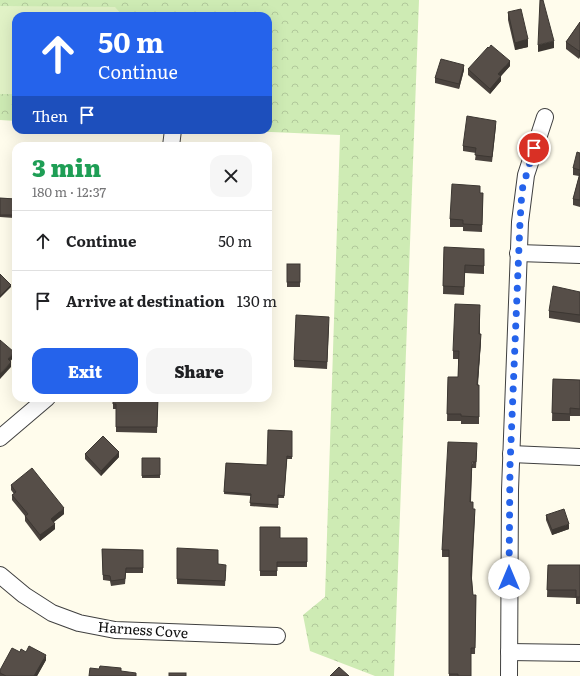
<!DOCTYPE html>
<html lang="en">
<head>
<meta charset="utf-8">
<style>
  :root { --surface:#fff; --page:#f6f6f6; --text:#202124; --muted:#757577; --line:#e0e0e0; --accent:#2563eb }
  body { margin:0; font-family:Literata,serif; background:var(--page); color:var(--text); height:100vh; display:flex; flex-direction:column; font-size:15px; white-space:nowrap }
  * { box-sizing:border-box; margin:0 }
  p { font-size:13px; color:var(--muted) }
  .icon { flex:none; width:22px; height:22px; fill:none; stroke:currentColor; stroke-width:2; stroke-linecap:round; stroke-linejoin:round }
  .map { position:relative; flex:1; overflow:hidden }
  .drawer { position:absolute; left:12px; top:142px; width:260px; height:260px; display:flex; flex-direction:column; background:var(--surface); border-radius:12px; box-shadow:0 4px 16px #0002 }
  .drawer>* { flex:none }
  .guide { position:absolute; left:12px; top:12px; width:260px; height:122px; border-radius:12px; box-shadow:0 4px 16px #0002; background:#2563eb; color:#fff; overflow:hidden }
  .pin { position:absolute; display:grid; place-items:center; width:34px; height:34px; color:#fff; margin:-17px; border:2px solid #fff; border-radius:50%; box-shadow:0 1px 4px #0007 }
  .me { position:absolute; width:44px; margin:-22px; rotate:0deg; stroke-linejoin:round; filter:drop-shadow(0 0 3px #0008) }
  .turn { display:flex; align-items:center; gap:14px; height:84px; padding:0 20px; font-size:18px }
  .turn .icon { width:52px; height:52px; stroke-width:2.5 }
  .turn b { display:block; font-size:28px; line-height:34px }
  .then { display:flex; align-items:center; height:38px; padding:0 20px; background:#0003; gap:8px; font-size:15px }
  .round { display:grid; place-items:center; flex:none; width:42px; height:42px; border-radius:12px; background:var(--page) }
  .head { display:flex; align-items:center; justify-content:space-between; height:68px; padding:0 20px }
  h1 { font-size:24px; font-weight:800; line-height:30px; color:#1e9e55 }
  .primary-button { display:flex; gap:8px; margin-top:auto; padding:8px 20px }
  .primary-button a { flex:1; height:46px; border-radius:12px; background:var(--accent); color:#fff; font-size:16px; font-weight:800; line-height:46px; text-align:center }
  .primary-button a+a { background:var(--page); color:var(--text) }
  ul { padding:0; list-style:none }
  li { display:flex; align-items:center; gap:12px; height:60px; padding:0 20px; border-top:1px solid var(--line) }
  li div { flex:1 }
  li b { display:block; font-size:15px }
  li em { font-style:normal }
  .map>svg:first-child { display:block }
</style>
</head>
<body>
<div class="map">
<svg width="580" height="676" viewBox="0 0 580 676">
  <defs>
    <pattern id="park-crowns" width="20" height="18" patternUnits="userSpaceOnUse"><rect width="20" height="18" fill="#ceebb4"/><path d="M2 6a3 3 0 1 1 6 0M12 15a3 3 0 1 1 6 0" fill="none" stroke="#b0c89a"/></pattern>
  </defs>
  <rect width="100%" height="100%" fill="#fffcec"/>
  <path fill="url(#park-crowns)" d="M 0,0 L 419,0 L 394,676 L 375,676 L 310,651 L 303,615 L 325,597 L 340,135 L 227,130 L 268,130 L 268,16 L 16,16 L 16,121 L 0,120 Z"/>
  <path fill="#e1f2c6" d="M 0,6 L 115,7 L 123,16 L 16,16 L 16,94 L 0,94 Z"/>
  <g fill="none" stroke-linecap="round" stroke-linejoin="round">
    <defs>
      <g id="minor">
        <path d="M 171,146 L 173,130"/>
        <path d="M 518,253 L 580,255"/>
        <path d="M 0,438 L 47,398"/>
        <path d="M 511,454 L 580,457"/>
        <path d="M 0,575 L 24,595 L 52,613 L 79,623 L 115,630 L 277,636"/>
        <path d="M 509,652 L 580,653"/>
        <path d="M 509,676 L 510,490 L 520,222 L 526,175 L 545,117"/>
      </g>
    </defs>
    <use href="#minor" stroke="#404040" stroke-width="18"/>
    <use href="#minor" stroke="#fff" stroke-width="16"/>
  </g>
  <g fill="#4a433e">
    <path d="M 508,12 L 528,47 L 515,50 L 508,20 Z"/>
    <path d="M 580,22 L 579,59 L 566,49 L 566,42 Z"/>
    <path d="M 510,66 L 501,76 L 501,81 L 490,94 L 468,75 L 468,69 Z"/>
    <path d="M 464,70 L 459,89 L 435,83 L 435,78 Z"/>
    <path d="M 496,126 L 492,162 L 475,160 L 476,153 L 463,151 L 463,146 Z"/>
    <path d="M 580,153 L 580,207 L 573,205 L 573,199 L 579,176 L 573,175 L 573,168 Z"/>
    <path d="M 480,193 L 483,193 L 482,232 L 463,231 L 463,227 L 450,227 L 450,219 Z"/>
    <path d="M 0,198 L 15,199 L 14,218 L 0,217 Z"/>
    <path d="M 444,247 L 484,256 L 484,274 L 465,273 L 464,295 L 443,294 Z"/>
    <path d="M 287,264 L 300,282 L 300,287 L 287,287 Z"/>
    <path d="M 580,292 L 580,323 L 549,318 L 549,311 Z"/>
    <path d="M 480,313 L 480,334 L 481,341 L 478,385 L 479,385 L 479,424 L 461,424 L 461,421 L 447,421 L 448,377 L 458,377 L 458,359 L 453,359 L 453,351 Z"/>
    <path d="M 329,324 L 327,369 L 294,367 L 294,360 Z"/>
    <path d="M 553,379 L 580,380 L 580,416 L 570,416 L 570,421 L 552,421 Z"/>
    <path d="M 158,398 L 157,433 L 116,432 L 116,409 L 113,409 L 113,404 Z"/>
    <path d="M 292,431 L 292,459 L 287,459 L 284,498 L 278,498 L 278,508 L 250,506 L 251,496 L 224,494 L 226,463 L 267,465 Z"/>
    <path d="M 477,450 L 476,468 L 472,468 L 471,502 L 475,515 L 472,578 L 473,595 L 476,595 L 475,654 L 471,654 L 471,676 L 449,676 L 449,557 L 442,557 L 442,550 Z"/>
    <path d="M 85,454 L 119,457 L 101,476 L 85,459 Z"/>
    <rect x="142" y="458" width="18" height="20"/>
    <path d="M 11,485 L 64,514 L 54,522 L 55,529 L 40,541 L 25,521 L 25,516 L 12,500 L 12,495 L 14,494 L 11,490 Z"/>
    <path d="M 546,515 L 569,529 L 552,535 L 546,520 Z"/>
    <path d="M 260,527 L 280,538 L 307,538 L 307,567 L 277,567 L 277,576 L 260,576 Z"/>
    <path d="M 177,548 L 226,570 L 225,586 L 177,584 Z"/>
    <path d="M 102,549 L 143,550 L 143,573 L 126,573 L 125,584 L 111,586 L 110,581 L 103,580 Z"/>
    <path d="M 548,565 L 580,565 L 580,604 L 576,604 L 576,598 L 547,597 Z"/>
    <path d="M 20,652 L 46,660 L 37,676 L 0,676 L 0,670 Z"/>
  </g>
  <g fill="#3c3732">
    <path d="M 528,39 L 528,47 L 515,50 L 515,43 Z"/>
    <path d="M 554,41 L 554,48 L 538,52 L 538,45 Z"/>
    <path d="M 580,50 L 580,57 L 579,59 L 579,51 Z"/>
    <path d="M 510,61 L 510,66 L 501,76 L 501,81 L 490,94 L 490,89 L 498,74 Z"/>
    <path d="M 464,65 L 464,70 L 459,89 L 459,84 Z"/>
    <path d="M 11,285 L 11,287 L 0,298 L 0,296 Z"/>
    <path d="M 481,334 L 481,341 L 477,393 L 477,385 Z"/>
    <path d="M 14,352 L 14,357 L 8,364 L 8,359 Z"/>
    <path d="M 11,362 L 11,367 L 0,379 L 0,374 Z"/>
    <path d="M 119,452 L 119,457 L 101,476 L 101,471 Z"/>
    <path d="M 64,508 L 64,514 L 51,524 L 51,519 Z"/>
    <path d="M 55,524 L 55,529 L 40,541 L 40,535 Z"/>
    <path d="M 569,524 L 569,529 L 552,535 L 552,530 Z"/>
    <path d="M 46,655 L 46,660 L 37,676 L 34,676 Z"/>
  </g>
  <g fill="#564e48" stroke="#3c3732">
    <path d="M 540,0 L 543,0 L 554,41 L 538,45 Z"/>
    <path d="M 521,9 L 528,39 L 515,43 L 508,12 Z"/>
    <path d="M 580,22 L 580,50 L 579,51 L 566,42 Z"/>
    <path d="M 491,45 L 510,61 L 498,74 L 501,76 L 490,89 L 468,69 L 488,47 L 489,48 Z"/>
    <path d="M 441,59 L 464,65 L 459,84 L 435,78 Z"/>
    <path d="M 467,116 L 496,121 L 492,157 L 475,155 L 476,148 L 463,146 Z"/>
    <path d="M 577,152 L 580,153 L 580,170 L 573,168 Z"/>
    <path d="M 580,173 L 580,200 L 573,199 Z"/>
    <path d="M 452,184 L 480,186 L 480,193 L 483,193 L 482,225 L 463,224 L 463,220 L 450,219 Z"/>
    <path d="M 0,198 L 15,199 L 14,215 L 0,215 Z"/>
    <path d="M 444,247 L 484,249 L 484,266 L 465,265 L 464,287 L 443,286 Z"/>
    <rect x="287" y="264" width="13" height="18"/>
    <path d="M 0,274 L 11,285 L 0,296 Z"/>
    <path d="M 553,286 L 580,292 L 580,315 L 549,311 Z"/>
    <path d="M 455,304 L 480,305 L 479,334 L 481,334 L 477,385 L 479,385 L 479,417 L 461,416 L 461,414 L 447,414 L 448,377 L 458,377 L 459,351 L 453,351 Z"/>
    <path d="M 296,315 L 329,317 L 327,362 L 294,360 Z"/>
    <path d="M 0,340 L 14,352 L 8,359 L 11,362 L 0,374 Z"/>
    <path d="M 553,379 L 580,380 L 580,409 L 570,408 L 570,414 L 552,413 Z"/>
    <path d="M 113,398 L 158,398 L 157,427 L 116,427 L 116,404 L 113,404 Z"/>
    <path d="M 268,430 L 292,431 L 292,457 L 287,456 L 284,496 L 278,495 L 278,505 L 250,503 L 251,494 L 224,492 L 226,463 L 267,465 Z"/>
    <path d="M 103,436 L 119,452 L 101,471 L 85,454 Z"/>
    <path d="M 448,442 L 477,443 L 476,462 L 472,462 L 470,502 L 473,502 L 473,509 L 475,509 L 471,575 L 473,595 L 476,595 L 475,648 L 471,648 L 471,676 L 458,676 L 458,674 L 449,674 L 449,550 L 442,550 Z"/>
    <path d="M 142,458 L 160,458 L 160,475 L 142,476 Z"/>
    <path d="M 32,468 L 64,508 L 51,519 L 55,524 L 40,535 L 25,516 L 28,514 L 12,495 L 16,492 L 11,485 Z"/>
    <path d="M 564,509 L 569,524 L 552,530 L 546,515 Z"/>
    <path d="M 260,527 L 280,527 L 280,538 L 307,538 L 307,562 L 277,562 L 277,571 L 260,571 Z"/>
    <path d="M 177,548 L 218,550 L 218,564 L 226,565 L 225,581 L 177,579 Z"/>
    <path d="M 102,549 L 143,550 L 143,568 L 126,568 L 125,579 L 111,581 L 110,576 L 103,575 Z"/>
    <path d="M 548,565 L 580,565 L 580,597 L 576,597 L 576,590 L 547,590 Z"/>
    <path d="M 29,646 L 46,655 L 34,676 L 6,676 L 0,673 L 0,670 L 12,648 L 20,652 L 21,649 L 26,652 Z"/>
    <path d="M 100,666 L 121,668 L 121,671 L 136,673 L 136,676 L 89,676 L 90,668 L 99,669 Z"/>
    <path d="M 339,667 L 349,676 L 330,676 Z"/>
    <rect x="169" y="673" width="17" height="3"/>
  </g>
  <g fill="none" stroke-linecap="round" stroke-linejoin="round">
    <path stroke="#2563eb" stroke-width="7" stroke-dasharray="0 12.6" d="M 509,578 L 510,466 L 520,222 L 522,190 L 534,148"/>
  </g>
  <g text-anchor="middle" dominant-baseline="central" stroke-width="4" stroke-linejoin="round" paint-order="stroke">
    <g font-size="14" fill="#0d0d0d" stroke="#fff">
      <text transform="translate(143 629) rotate(4)">Harness Cove</text>
    </g>
  </g>
</svg>
<div class="pin" style="left:534px;top:148px;background:#d93025"><svg class="icon" aria-label="arrive" viewBox="0 0 24 24"><path d="M6 21V4h12l-3 4 3 4H6"/></svg></div>
<svg class="me" style="left:509px;top:578px" viewBox="-20 -20 40 40"><circle r="19" fill="#fff"/><path d="M0-13L10 11 0 6-10 11z" fill="#2563eb"/></svg>
<div class="guide">
<div class="turn"><svg class="icon" aria-label="ahead" viewBox="0 0 24 24"><path d="M12 20V5M6 11l6-6 6 6"/></svg><div><b>50 m</b>Continue</div></div>
<div class="then">Then<svg class="icon" aria-label="arrive" viewBox="0 0 24 24"><path d="M6 21V4h12l-3 4 3 4H6"/></svg></div>
</div>
<section class="drawer">
<div class="head"><div><h1>3 min</h1><p>180 m · 12:37</p></div><a class="round"><svg class="icon" aria-label="close" viewBox="0 0 24 24"><path d="M6 6l12 12M18 6L6 18"/></svg></a></div>
<ul>
<li><svg class="icon" aria-label="ahead" viewBox="0 0 24 24"><path d="M12 20V5M6 11l6-6 6 6"/></svg><div><b>Continue</b></div><em>50 m</em></li>
<li><svg class="icon" aria-label="arrive" viewBox="0 0 24 24"><path d="M6 21V4h12l-3 4 3 4H6"/></svg><div><b>Arrive at destination</b></div><em>130 m</em></li>
</ul>
<div class="primary-button"><a>Exit</a><a>Share</a></div>
</section>
</div>
</body>
</html>
